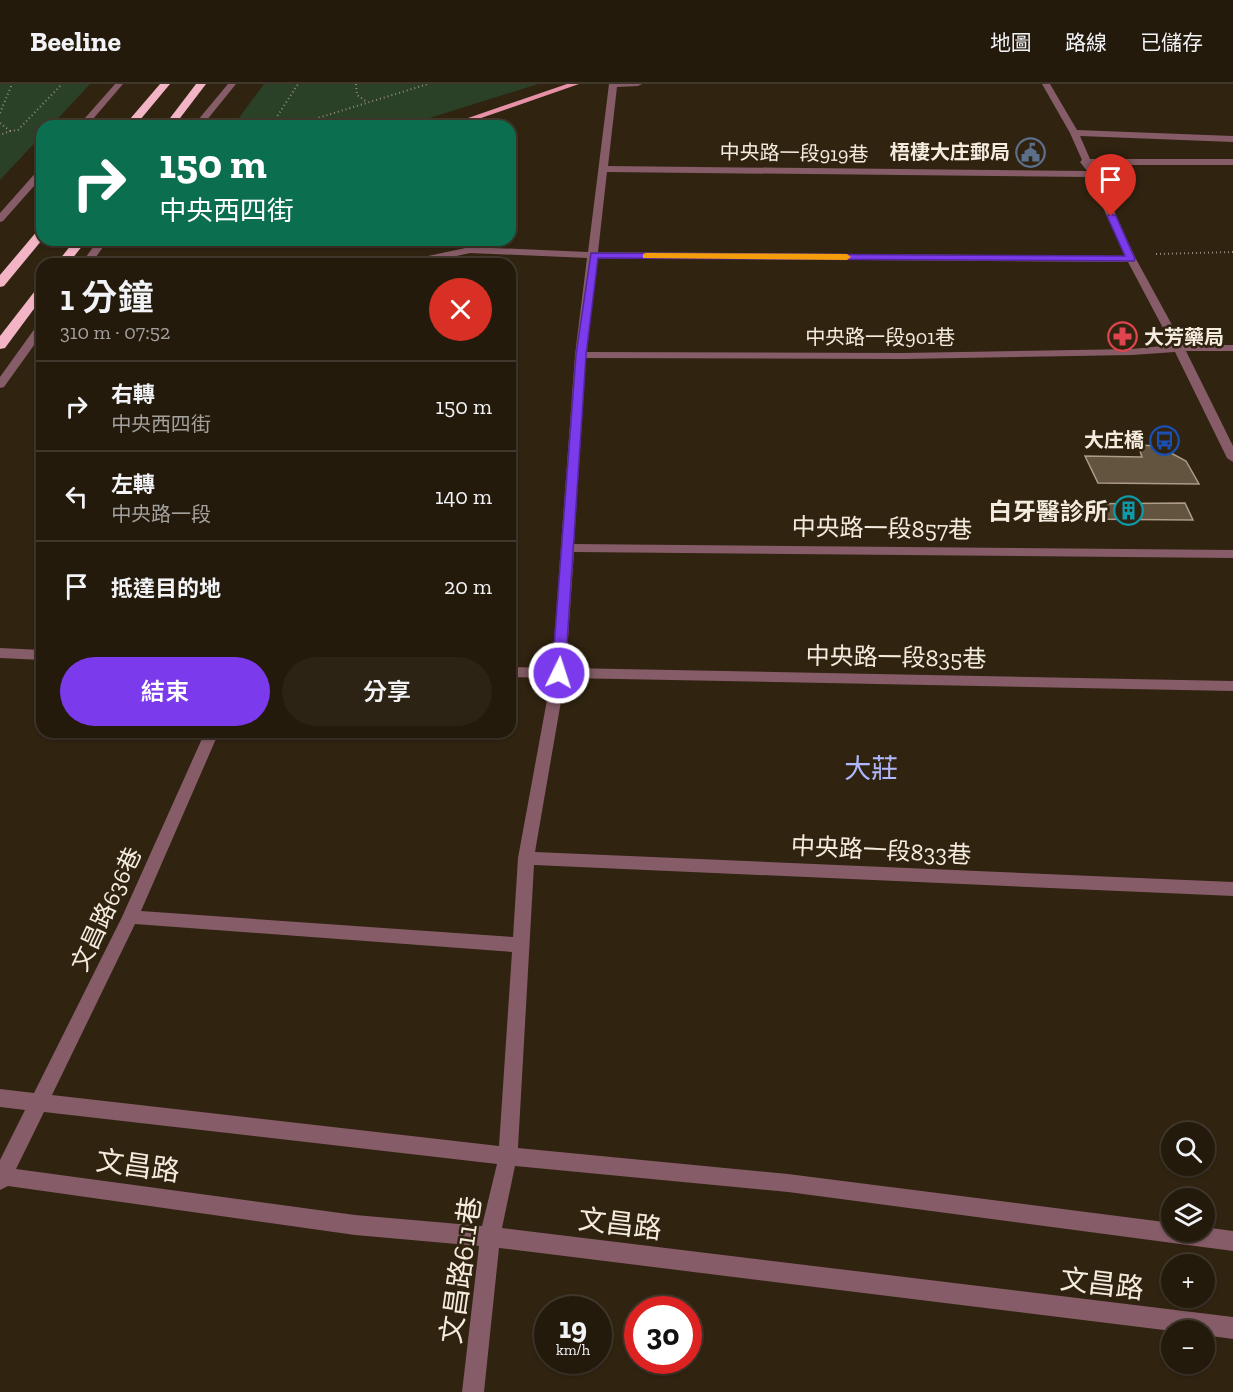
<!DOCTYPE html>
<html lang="zh-TW">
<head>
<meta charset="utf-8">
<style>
  :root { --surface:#241a0c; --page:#2c2315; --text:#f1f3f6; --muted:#a3a19d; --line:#41382d; --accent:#7c3aed }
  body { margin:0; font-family:"Zilla Slab","Noto Sans TC",serif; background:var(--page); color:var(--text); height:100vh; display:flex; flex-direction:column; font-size:22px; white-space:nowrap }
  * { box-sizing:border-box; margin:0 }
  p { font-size:20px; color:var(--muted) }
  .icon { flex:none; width:33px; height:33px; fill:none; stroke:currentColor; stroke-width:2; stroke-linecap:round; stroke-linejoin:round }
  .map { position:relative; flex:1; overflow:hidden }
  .details { position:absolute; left:36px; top:174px; width:480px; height:480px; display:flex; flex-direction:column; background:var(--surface); border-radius:18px; box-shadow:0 2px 4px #0004,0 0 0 2px var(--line) }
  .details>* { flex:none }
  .banner { position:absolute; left:36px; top:36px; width:480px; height:126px; border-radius:18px; box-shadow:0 2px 4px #0004,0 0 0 2px var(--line); background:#0b6e4f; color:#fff; overflow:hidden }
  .controls { position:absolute; left:1161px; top:1038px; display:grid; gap:12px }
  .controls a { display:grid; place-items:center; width:54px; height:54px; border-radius:50%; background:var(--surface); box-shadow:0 2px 4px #0004,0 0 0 2px var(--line); font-size:30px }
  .speed { position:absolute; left:534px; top:1212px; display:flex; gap:12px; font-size:30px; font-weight:700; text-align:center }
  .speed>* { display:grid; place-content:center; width:78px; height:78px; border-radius:50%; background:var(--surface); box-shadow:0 2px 4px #0004,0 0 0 2px var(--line); line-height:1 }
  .speed small { font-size:15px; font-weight:400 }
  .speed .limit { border:9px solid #d22; background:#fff; color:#111 }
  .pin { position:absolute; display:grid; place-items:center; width:51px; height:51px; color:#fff; margin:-62px -26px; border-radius:50% 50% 50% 0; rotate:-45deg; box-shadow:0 0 6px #0007 }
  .pin .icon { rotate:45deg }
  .me { position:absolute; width:66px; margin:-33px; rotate:4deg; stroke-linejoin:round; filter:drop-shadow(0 0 4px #0008) }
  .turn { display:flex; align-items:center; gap:21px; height:126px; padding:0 24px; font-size:27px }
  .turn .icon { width:78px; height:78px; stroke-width:2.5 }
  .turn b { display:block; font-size:42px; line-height:51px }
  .round { display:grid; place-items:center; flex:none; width:63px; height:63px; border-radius:32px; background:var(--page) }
  .overview { display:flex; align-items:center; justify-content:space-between; height:102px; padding:0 24px }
  h1 { font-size:36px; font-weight:600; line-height:45px }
  .primary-button { display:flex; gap:12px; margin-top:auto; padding:12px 24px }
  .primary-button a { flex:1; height:69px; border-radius:36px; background:var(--accent); color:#fff; font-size:24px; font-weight:600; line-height:69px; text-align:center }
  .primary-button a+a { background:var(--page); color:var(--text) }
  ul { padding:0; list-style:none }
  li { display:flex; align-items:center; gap:18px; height:90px; padding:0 24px; border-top:2px solid var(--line) }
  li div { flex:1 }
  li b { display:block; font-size:22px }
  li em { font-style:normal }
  header { display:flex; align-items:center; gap:36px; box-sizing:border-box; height:84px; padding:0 30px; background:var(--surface); border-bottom:2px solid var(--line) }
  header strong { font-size:28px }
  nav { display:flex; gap:33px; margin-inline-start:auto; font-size:21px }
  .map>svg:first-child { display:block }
</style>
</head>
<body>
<header>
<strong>Beeline</strong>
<nav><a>地圖</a><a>路線</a><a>已儲存</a></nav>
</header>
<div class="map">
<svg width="1233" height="1308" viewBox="0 0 1233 1308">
  <rect width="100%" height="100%" fill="#302310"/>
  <g fill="#2a4128">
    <path d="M 0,0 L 90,0 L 51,42 L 42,42 L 42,51 L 0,96 Z"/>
    <path d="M 264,0 L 538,0 L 404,42 L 233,42 Z"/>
  </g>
  <g fill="#635440" stroke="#ad9c86" stroke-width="1.5">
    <path d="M 1138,361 L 1158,362 L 1186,377 L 1199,400 L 1098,399 L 1085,372 L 1142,373 Z"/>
    <path d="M 1185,419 L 1193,436 L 1072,435 L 1066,420 Z"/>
  </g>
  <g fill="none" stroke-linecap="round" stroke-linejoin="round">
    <g stroke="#958a7b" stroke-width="2" stroke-dasharray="1 3" stroke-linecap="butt">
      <path d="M 356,0 L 357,11 L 367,18"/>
      <path d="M 0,29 L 12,0"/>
      <path d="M 0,39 L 10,47 L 0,51"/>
      <path d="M 271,42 L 298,0"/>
      <path d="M 292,42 L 428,0"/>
      <path d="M 10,47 L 18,46 L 62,0"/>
      <path d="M 1156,170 L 1233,168"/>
    </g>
    <g fill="#855c67" fill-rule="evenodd">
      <path d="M 115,0 L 123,0 L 87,42 L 78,42 Z"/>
      <path d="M 228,0 L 236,0 L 202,42 L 193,42 Z"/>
      <path d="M 609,0 L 642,0 L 638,2 L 617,3 L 608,82 L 1087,87 L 1080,78 L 1082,76 L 1070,49 L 1042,0 L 1050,0 L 1077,46 L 1233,52 L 1233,58 L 1080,52 L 1090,75 L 1233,75 L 1233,81 L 1093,81 L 1136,175 L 1183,261 L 1233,261 L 1233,267 L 1186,267 L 1233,362 L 1233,378 L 1227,374 L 1175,268 L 1132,271 L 903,275 L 586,274 L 574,460 L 1233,466 L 1233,474 L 574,468 L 566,584 L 1233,597 L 1233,607 L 565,594 L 535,768 L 1233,798 L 1233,812 L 534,781 L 518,1064 L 788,1090 L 1172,1139 L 1172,1148 L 1204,1148 L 1204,1143 L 1233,1147 L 1233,1167 L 788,1108 L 515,1082 L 502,1144 L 1233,1233 L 1233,1255 L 1204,1251 L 1204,1246 L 1172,1247 L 499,1164 L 484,1308 L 462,1308 L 479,1162 L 355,1151 L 8,1102 L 0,1106 L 0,1076 L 25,1026 L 0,1023 L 0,1005 L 34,1009 L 122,833 L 205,648 L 219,648 L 141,827 L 513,853 L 518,774 L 551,594 L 510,593 L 510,583 L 552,584 L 575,271 L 587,174 L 470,169 L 420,180 L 409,180 L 414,175 L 470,163 L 588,168 ZM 607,88 L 1089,93 L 1125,172 L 598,168 ZM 597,174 L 1128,178 L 1172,261 L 1132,265 L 903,269 L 587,268 ZM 135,840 L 512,868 L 499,1062 L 52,1011 ZM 44,1028 L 497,1080 L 482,1142 L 355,1131 L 16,1085 Z"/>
      <path d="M 42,84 L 42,93 L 3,137 L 0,138 L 0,129 L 39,85 Z"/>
      <path d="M 98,156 L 108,156 L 91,180 L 81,180 Z"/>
      <path d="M 42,239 L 42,250 L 4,303 L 0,304 L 0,293 L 38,240 Z"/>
      <path d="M 0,564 L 42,566 L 42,576 L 0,574 Z"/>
    </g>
    <path fill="#e691a8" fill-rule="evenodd" d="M 567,0 L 579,0 L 458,42 L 445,42 Z"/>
    <g fill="#f3b5c5" fill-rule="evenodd">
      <path d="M 160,0 L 170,0 L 135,42 L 124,42 Z"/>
      <path d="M 196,0 L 206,0 L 174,42 L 164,42 Z"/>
      <path d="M 42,144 L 42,156 L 4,202 L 0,203 L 0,191 L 38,146 Z"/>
      <path d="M 75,156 L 87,156 L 68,180 L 56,180 Z"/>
      <path d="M 42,202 L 42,214 L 5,264 L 0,265 L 0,252 L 38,203 Z"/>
    </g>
  </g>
  <path fill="#7c3aed" stroke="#51269a" stroke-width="1.5" d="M 1111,130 L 1116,132 L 1135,175 L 1134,177 L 598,174 L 586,271 L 565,589 L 559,594 L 554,592 L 552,589 L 576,271 L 591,169 L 1125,172 L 1107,132 Z"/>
  <path fill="#f59e0b" d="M 646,169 L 847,170 L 851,173 L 847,176 L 643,174 L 643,170 Z"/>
  <defs>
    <symbol id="civic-ring" viewBox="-11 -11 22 22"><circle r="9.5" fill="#302310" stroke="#5c6f8a" stroke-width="1.5"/><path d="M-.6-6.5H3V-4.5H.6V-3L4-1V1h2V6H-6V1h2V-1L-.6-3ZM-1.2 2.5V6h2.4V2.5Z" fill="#5c6f8a"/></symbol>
    <symbol id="pharmacy-ring" viewBox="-11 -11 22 22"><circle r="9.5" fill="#302310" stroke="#e0444e" stroke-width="1.5"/><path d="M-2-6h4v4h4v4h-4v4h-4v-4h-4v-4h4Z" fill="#e0444e"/></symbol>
    <symbol id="bus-ring" viewBox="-11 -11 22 22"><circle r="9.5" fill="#302310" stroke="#1a4fb4" stroke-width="1.5"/><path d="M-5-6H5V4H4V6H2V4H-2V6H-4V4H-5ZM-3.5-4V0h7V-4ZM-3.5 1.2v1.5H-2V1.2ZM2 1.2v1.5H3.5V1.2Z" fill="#1a4fb4"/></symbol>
    <symbol id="building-ring" viewBox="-11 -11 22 22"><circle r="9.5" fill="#302310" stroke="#0f9aa8" stroke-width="1.5"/><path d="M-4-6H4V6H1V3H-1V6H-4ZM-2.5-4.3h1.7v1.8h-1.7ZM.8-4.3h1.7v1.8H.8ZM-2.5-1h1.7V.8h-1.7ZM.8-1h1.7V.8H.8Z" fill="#0f9aa8"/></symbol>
  </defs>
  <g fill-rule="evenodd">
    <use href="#civic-ring" x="1014" y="52" width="33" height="33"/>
    <use href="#pharmacy-ring" x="1106" y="236" width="33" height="33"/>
    <use href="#bus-ring" x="1148" y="340" width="33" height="33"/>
    <use href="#building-ring" x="1112" y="410" width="33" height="33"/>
  </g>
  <g text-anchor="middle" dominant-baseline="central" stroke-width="5" stroke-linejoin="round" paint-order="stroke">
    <g font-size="20" font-weight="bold" fill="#f5ece0" stroke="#302310" text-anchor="end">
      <text x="1010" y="68">梧棲大庄郵局</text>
      <text x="1144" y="253" text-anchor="start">大芳藥局</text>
      <text x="1144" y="356">大庄橋</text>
    </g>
    <g font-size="20" fill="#f5ece0" stroke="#302310">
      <text transform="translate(794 69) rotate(1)">中央路一段919巷</text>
      <text x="880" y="253">中央路一段901巷</text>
    </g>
    <g font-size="24" font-weight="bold" fill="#f5ece0" stroke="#302310" text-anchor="end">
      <text x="1108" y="427">白牙醫診所</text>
    </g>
    <g font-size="24" fill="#f5ece0" stroke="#302310">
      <text transform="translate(882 444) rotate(1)">中央路一段857巷</text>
      <text transform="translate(896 573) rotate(1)">中央路一段835巷</text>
      <text transform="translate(881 766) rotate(3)">中央路一段833巷</text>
      <text transform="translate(106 825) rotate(-65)">文昌路636巷</text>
    </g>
    <g font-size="27" fill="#b0b9ff" stroke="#302310">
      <text x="871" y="685">大莊</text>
    </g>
    <g font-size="28" fill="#f5ece0" stroke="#302310">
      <text transform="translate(138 1082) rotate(8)">文昌路</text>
      <text transform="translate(620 1140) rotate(7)">文昌路</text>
      <text transform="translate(461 1186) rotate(-82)">文昌路611巷</text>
      <text transform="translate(1102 1200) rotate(7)">文昌路</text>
    </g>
  </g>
</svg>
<div class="controls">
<a><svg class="icon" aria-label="search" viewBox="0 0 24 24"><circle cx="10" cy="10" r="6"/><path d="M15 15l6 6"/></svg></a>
<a><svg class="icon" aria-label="layers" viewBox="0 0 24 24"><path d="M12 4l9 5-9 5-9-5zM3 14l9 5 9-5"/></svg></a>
<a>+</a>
<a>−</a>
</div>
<div class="speed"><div>19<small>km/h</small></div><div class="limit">30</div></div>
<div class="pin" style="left:1111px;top:132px;background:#d93025"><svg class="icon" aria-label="arrive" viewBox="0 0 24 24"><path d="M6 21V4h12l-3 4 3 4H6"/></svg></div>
<svg class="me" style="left:559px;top:589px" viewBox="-20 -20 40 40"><circle r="17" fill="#7c3aed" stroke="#fff" stroke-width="3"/><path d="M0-11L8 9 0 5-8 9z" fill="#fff"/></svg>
<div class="banner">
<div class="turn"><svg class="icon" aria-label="right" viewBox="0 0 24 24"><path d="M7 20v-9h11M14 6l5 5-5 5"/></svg><div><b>150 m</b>中央西四街</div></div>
</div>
<section class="details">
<div class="overview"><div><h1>1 分鐘</h1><p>310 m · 07:52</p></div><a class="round" style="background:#d93025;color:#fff"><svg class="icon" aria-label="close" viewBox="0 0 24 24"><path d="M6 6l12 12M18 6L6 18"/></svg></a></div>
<ul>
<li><svg class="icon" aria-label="right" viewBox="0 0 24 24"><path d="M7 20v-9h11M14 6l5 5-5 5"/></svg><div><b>右轉</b><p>中央西四街</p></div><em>150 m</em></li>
<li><svg class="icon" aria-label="left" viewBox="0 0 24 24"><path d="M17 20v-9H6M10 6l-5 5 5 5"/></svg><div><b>左轉</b><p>中央路一段</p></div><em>140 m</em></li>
<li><svg class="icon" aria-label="arrive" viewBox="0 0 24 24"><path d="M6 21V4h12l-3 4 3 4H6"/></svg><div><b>抵達目的地</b></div><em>20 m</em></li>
</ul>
<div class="primary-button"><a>結束</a><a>分享</a></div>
</section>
</div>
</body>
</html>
